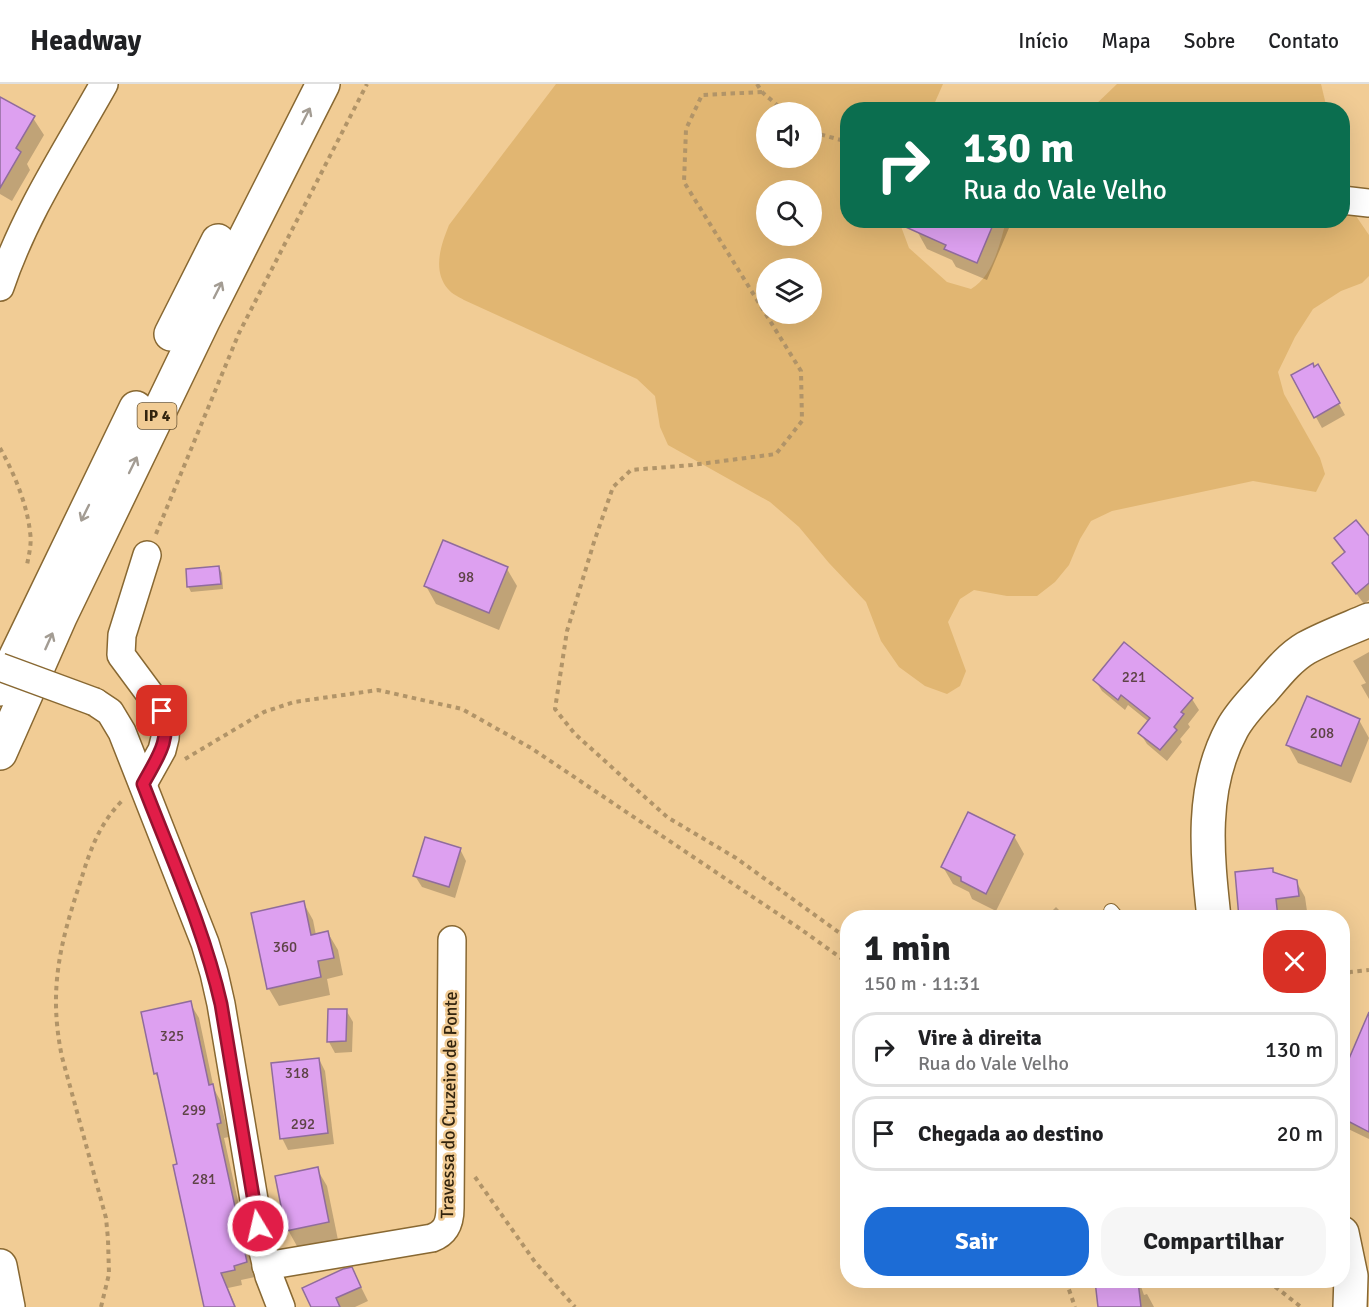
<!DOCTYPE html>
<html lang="pt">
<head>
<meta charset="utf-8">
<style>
  :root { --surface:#fff; --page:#f6f6f6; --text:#202124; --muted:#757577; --line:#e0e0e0; --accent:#1c6cd6 }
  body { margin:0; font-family:Signika,sans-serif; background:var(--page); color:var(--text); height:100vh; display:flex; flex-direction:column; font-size:22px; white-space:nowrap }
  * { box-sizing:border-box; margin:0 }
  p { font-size:20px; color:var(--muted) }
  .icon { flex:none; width:33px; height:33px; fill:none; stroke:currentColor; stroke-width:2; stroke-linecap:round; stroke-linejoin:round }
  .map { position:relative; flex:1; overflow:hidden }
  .sheet { position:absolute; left:840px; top:826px; width:510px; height:378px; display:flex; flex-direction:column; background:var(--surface); border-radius:24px; box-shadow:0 6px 24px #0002 }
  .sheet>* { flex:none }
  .guide { position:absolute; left:840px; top:18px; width:510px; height:126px; border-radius:24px; box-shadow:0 6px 24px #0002; background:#0b6e4f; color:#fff; overflow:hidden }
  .buttons { position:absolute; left:756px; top:18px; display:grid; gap:12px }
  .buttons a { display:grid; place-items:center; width:66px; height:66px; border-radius:50%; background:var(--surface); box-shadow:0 6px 24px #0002; font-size:30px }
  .pin { position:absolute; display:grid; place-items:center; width:51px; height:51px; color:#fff; margin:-26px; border-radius:12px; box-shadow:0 3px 9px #0006 }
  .me { position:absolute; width:66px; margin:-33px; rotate:351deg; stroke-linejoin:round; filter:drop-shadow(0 0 4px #0008) }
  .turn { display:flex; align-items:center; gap:21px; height:126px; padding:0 24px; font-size:27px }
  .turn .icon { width:78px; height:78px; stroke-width:2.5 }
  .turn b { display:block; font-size:42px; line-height:51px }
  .round { display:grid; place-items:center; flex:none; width:63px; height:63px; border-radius:24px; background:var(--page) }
  .head { display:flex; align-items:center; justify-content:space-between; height:102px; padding:0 24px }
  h1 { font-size:36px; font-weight:800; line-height:45px }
  .primary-button { display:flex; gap:12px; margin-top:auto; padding:12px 24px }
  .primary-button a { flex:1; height:69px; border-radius:24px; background:var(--accent); color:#fff; font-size:24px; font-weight:800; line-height:69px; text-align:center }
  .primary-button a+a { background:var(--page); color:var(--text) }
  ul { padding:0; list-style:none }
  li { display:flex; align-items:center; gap:18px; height:75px; margin:0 12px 9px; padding:0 12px; border:3px solid var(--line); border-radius:24px }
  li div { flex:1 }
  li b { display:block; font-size:22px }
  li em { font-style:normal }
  header { display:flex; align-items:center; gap:36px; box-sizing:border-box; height:84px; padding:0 30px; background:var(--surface); border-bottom:2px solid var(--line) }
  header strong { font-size:28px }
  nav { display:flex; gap:33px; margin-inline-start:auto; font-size:21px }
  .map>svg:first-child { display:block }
</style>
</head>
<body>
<header>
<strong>Headway</strong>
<nav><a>Início</a><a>Mapa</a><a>Sobre</a><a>Contato</a></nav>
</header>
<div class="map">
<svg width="1369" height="1223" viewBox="0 0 1369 1223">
  <rect width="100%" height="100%" fill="#f1cc95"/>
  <g fill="#e1b672" fill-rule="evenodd">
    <path d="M 556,0 L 943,0 L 932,25 L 848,26 L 848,136 L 899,137 L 909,164 L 947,198 L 971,205 C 993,192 1000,160 1006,137 L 1342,136 L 1343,90 L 1356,132 L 1369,151 L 1369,192 L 1362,199 L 1341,207 L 1313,225 L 1295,253 L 1278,288 L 1284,310 L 1320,374 L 1325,390 L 1316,408 L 1253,397 L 1112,427 L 1091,437 L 1080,455 L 1069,481 L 1055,498 L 1037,512 L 1007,512 L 974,506 L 960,515 L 948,538 L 966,587 L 960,602 L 947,610 L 925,602 L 899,583 L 881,557 L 866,518 L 829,479 L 799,443 L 770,418 L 668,361 L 660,343 L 655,312 L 637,295 L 464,216 C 459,213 452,210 448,205 C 432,186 441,161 449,141 ZM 766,28 L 812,28 L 812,74 L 766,74 ZM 766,106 L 812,106 L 812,152 L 766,152 ZM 766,184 L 812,184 L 812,230 L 766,230 Z"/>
    <path d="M 1117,0 L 1321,0 L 1327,25 L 1091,25 Z"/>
  </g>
  <g fill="#0003">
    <path d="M 0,19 L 33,34 L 44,51 L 27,80 L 30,86 L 12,117 L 0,110 Z"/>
    <path d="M 922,136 L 1004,136 L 1009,144 L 987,196 L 956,183 L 952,176 L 927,165 L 917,147 Z"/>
    <path d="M 1318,282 L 1345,331 L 1322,344 L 1293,292 Z"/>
    <path d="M 1369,454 L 1369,516 L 1364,520 L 1334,479 L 1345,470 L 1336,455 Z"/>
    <path d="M 219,483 L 222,489 L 223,505 L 191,508 L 188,502 Z"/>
    <path d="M 507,485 L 517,502 L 499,546 L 436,520 L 426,502 Z"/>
    <path d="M 1369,568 L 1369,615 L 1361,601 L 1366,599 L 1353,577 Z"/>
    <path d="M 1095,596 L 1192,615 L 1199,626 L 1188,640 L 1190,643 L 1180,655 L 1182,658 L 1167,677 L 1147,660 L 1140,649 L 1149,638 L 1128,621 L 1125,626 L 1102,607 Z"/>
    <path d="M 1359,636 L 1369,654 L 1351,699 L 1298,679 L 1288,661 Z"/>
    <path d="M 1014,752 L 1024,770 L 996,827 L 972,815 L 969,808 L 953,800 L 943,783 Z"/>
    <path d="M 460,765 L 466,777 L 455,814 L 422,803 L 415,792 Z"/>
    <path d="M 1272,786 L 1274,790 L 1296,797 L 1305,813 L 1307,827 L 1283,830 L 1284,834 L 1241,834 Z"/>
    <path d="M 303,818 L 313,836 L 316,851 L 328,849 L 338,866 L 343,891 L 327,895 L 330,911 L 279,922 L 269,905 L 252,830 Z"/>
    <path d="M 1056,823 L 1067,834 L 1045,834 Z"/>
    <path d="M 190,919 L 199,934 L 214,1005 L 220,1016 L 229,1053 L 224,1054 L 255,1193 L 241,1196 L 242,1201 L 228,1204 L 236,1223 L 203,1223 L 205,1222 L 179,1081 L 161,999 L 155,989 Z"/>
    <path d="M 346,926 L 353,938 L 352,968 L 335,969 L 329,958 Z"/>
    <path d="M 1369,932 L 1369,1055 L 1342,1042 L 1342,992 Z"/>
    <path d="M 319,975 L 325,987 L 334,1060 L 288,1066 L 282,1054 Z"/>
    <path d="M 317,1085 L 327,1102 L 338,1156 L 298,1164 L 288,1146 Z"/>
    <path d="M 1074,1197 L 1087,1197 L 1078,1203 Z"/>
    <path d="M 1113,1197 L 1139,1197 L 1144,1211 L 1147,1210 L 1154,1223 L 1100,1223 Z"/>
    <path d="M 359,1199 L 368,1217 L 355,1223 L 312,1223 Z"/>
  </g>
  <g fill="#dda0f0" stroke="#906c9c" stroke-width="1.5">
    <path d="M 0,13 L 35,32 L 16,64 L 21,68 L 0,104 Z"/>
    <path d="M 890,136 L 995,136 L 977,179 L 944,165 L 946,161 Z"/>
    <path d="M 1313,279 L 1314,283 L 1318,280 L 1340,319 L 1314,334 L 1291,291 Z"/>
    <path d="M 1356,436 L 1369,452 L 1369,499 L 1356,510 L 1332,479 L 1345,468 L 1334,454 Z"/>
    <path d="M 443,456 L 508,483 L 489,529 L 424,502 Z"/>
    <path d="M 219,482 L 221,500 L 187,503 L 186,485 Z"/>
    <path d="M 1124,558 L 1193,614 L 1181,628 L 1184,630 L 1174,643 L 1177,646 L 1160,666 L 1138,649 L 1150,634 L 1121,611 L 1118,616 L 1093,596 Z"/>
    <path d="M 1307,612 L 1360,635 L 1341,682 L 1286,661 Z"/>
    <path d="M 968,728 L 1015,751 L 986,810 L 961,797 L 961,793 L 941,783 Z"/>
    <path d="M 425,753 L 461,764 L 449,803 L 413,792 Z"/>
    <path d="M 1273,784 L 1273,788 L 1297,796 L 1299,812 L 1276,815 L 1278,834 L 1239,834 L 1235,788 Z"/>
    <path d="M 304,817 L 311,851 L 328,847 L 334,874 L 318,877 L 321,893 L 267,905 L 251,829 Z"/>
    <path d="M 191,917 L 209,1001 L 213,1000 L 221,1039 L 217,1040 L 247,1178 L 234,1182 L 235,1186 L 221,1189 L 235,1223 L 204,1223 L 173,1081 L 177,1080 L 157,989 L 154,990 L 141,928 Z"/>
    <path d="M 328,925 L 347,925 L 346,957 L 327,958 Z"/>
    <path d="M 1369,928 L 1369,1048 L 1342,1034 L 1342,991 Z"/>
    <path d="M 319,974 L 328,1049 L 280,1055 L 271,979 Z"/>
    <path d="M 318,1083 L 329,1138 L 286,1147 L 275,1092 Z"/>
    <path d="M 352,1183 L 361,1203 L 336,1214 L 340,1223 L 311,1223 L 302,1204 L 343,1185 Z"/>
    <path d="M 1095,1197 L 1138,1197 L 1141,1223 L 1098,1223 Z"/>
  </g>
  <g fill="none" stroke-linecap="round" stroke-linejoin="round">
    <defs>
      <path id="lane" d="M 1111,827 L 1117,834"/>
      <g id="street">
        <path d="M 1342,116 L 1369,119"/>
        <path d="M 0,203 C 24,131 67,66 104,0"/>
        <path d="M 95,618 L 110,628 L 122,648 L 205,859 L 214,889 L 221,920 L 262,1163 L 269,1192 L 281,1223"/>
        <path d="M 143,700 L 162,666 L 165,654 L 166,640 L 158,621 L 121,571 L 122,551 L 147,471"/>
        <path d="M 266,1182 L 432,1154 C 446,1149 450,1139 450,1124 L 452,856"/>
      </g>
      <g id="secondary">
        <path d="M 1214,834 C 1207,770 1200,704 1232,645 C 1240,630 1252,618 1263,606 C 1276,591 1289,574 1306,564 C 1326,553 1348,545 1369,536"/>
        <path d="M 1342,1149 L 1351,1192 L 1350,1223"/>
      </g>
      <g id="highway">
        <path d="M 171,250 L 218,157"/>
        <path d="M 0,605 L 136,324"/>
        <path d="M 0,669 L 60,533 L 203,237 L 323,0"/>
        <path d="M 0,1182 L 8,1223"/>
      </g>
    </defs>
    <use href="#lane" stroke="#886832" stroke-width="16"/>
    <use href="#street" stroke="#886832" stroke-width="30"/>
    <use href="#secondary" stroke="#886832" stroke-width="36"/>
    <use href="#highway" stroke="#886832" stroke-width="36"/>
    <g stroke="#b19468" stroke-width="4" stroke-dasharray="4.5 4.5" stroke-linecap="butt">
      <path d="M 757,0 L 762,8 L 785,28"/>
      <path d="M 762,8 L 702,11 L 686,45 L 684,98 L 801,287 L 802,337 L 776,370 L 692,381 L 631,386 L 613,403 L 594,458 L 567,547 L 555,625 L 575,650 L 667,733 L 736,774 L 848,855"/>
      <path d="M 812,48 L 848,58"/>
      <path d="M 0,364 C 14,389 27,420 30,448 C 32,459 29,470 27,481"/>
      <path d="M 156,450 L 239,249 L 367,0"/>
      <path d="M 185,675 L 264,628 L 294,618 L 378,606 L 462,625 L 531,664 L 799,844 L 848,879"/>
      <path d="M 1342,895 L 1350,888 L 1369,886"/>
      <path d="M 475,1093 L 535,1178 L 575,1223"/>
      <path d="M 1066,1197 L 1075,1223"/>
      <path d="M 1268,1197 L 1301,1223"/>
      <path d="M 101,1223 L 109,1190 L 108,1155 L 106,1134 L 62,973 C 48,906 60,859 81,796 C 90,766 100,738 124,715"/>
    </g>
    <use href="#lane" stroke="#fff" stroke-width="14"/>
    <use href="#street" stroke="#fff" stroke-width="27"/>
    <use href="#secondary" stroke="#fff" stroke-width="33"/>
    <use href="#highway" stroke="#fff" stroke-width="33"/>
    <defs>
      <path id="street-bridge" d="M 0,583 L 95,618"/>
    </defs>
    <use href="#street-bridge" stroke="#886832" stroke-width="30" stroke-linecap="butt"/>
    <use href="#street-bridge" stroke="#fff" stroke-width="27"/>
  </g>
  <defs><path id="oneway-shaft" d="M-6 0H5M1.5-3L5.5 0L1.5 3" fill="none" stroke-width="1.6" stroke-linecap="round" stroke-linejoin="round" transform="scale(1.5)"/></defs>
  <g stroke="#a39c93">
    <use href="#oneway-shaft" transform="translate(306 32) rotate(-63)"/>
    <use href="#oneway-shaft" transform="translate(218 206) rotate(-63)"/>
    <use href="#oneway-shaft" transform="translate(133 381) rotate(-64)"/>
    <use href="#oneway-shaft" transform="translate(85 429) rotate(116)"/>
    <use href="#oneway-shaft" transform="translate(49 557) rotate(-66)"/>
  </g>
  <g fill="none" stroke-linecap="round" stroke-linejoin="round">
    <defs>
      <path id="route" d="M 162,627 C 173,655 155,677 143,700 C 171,773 204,845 221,920 L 258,1142"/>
    </defs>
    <use href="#route" stroke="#92132f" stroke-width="15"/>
    <use href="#route" stroke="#e11d48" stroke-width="10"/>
  </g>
  <g text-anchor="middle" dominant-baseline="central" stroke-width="5" stroke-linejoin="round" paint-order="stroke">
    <g font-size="15" fill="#5d4346">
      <text x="466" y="493">98</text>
      <text x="1134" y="593">221</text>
      <text x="1322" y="649">208</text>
      <text x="285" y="863">360</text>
      <text x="172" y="952">325</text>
      <text x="297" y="989">318</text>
      <text x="194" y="1026">299</text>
      <text x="303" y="1040">292</text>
      <text x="204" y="1095">281</text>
    </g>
    <rect fill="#f1cc95" stroke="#6b5636" stroke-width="1.5" x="137.5" y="319" width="39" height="26" rx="4.5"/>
    <g font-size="16" font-weight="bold" fill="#32240e">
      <text x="157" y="332">IP 4</text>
    </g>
    <g font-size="18" fill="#32240e" stroke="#f1cc95">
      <text transform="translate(449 1021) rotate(-89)">Travessa do Cruzeiro de Ponte</text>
    </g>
  </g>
</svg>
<div class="buttons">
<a><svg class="icon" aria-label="sound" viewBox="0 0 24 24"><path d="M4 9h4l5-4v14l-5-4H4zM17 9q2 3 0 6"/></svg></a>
<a><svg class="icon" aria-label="search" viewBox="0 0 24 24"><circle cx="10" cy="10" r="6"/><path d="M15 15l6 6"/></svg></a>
<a><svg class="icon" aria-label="layers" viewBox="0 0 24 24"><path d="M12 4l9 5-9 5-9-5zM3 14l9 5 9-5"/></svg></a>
</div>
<div class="pin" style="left:162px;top:627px;background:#d93025"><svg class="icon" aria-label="arrive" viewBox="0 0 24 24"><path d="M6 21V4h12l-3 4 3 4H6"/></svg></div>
<svg class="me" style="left:258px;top:1142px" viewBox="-20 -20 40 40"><circle r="17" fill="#e11d48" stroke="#fff" stroke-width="3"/><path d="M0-11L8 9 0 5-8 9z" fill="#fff"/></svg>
<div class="guide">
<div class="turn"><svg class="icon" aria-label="right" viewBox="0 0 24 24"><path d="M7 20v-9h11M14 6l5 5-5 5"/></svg><div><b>130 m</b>Rua do Vale Velho</div></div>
</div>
<section class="sheet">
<div class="head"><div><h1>1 min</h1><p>150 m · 11:31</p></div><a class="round" style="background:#d93025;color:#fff"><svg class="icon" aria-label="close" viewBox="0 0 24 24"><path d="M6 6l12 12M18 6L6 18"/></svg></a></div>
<ul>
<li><svg class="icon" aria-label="right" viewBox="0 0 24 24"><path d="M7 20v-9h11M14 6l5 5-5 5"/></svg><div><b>Vire à direita</b><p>Rua do Vale Velho</p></div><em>130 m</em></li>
<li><svg class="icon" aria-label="arrive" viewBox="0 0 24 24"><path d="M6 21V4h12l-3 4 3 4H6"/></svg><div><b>Chegada ao destino</b></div><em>20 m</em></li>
</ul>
<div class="primary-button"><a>Sair</a><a>Compartilhar</a></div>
</section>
</div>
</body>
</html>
